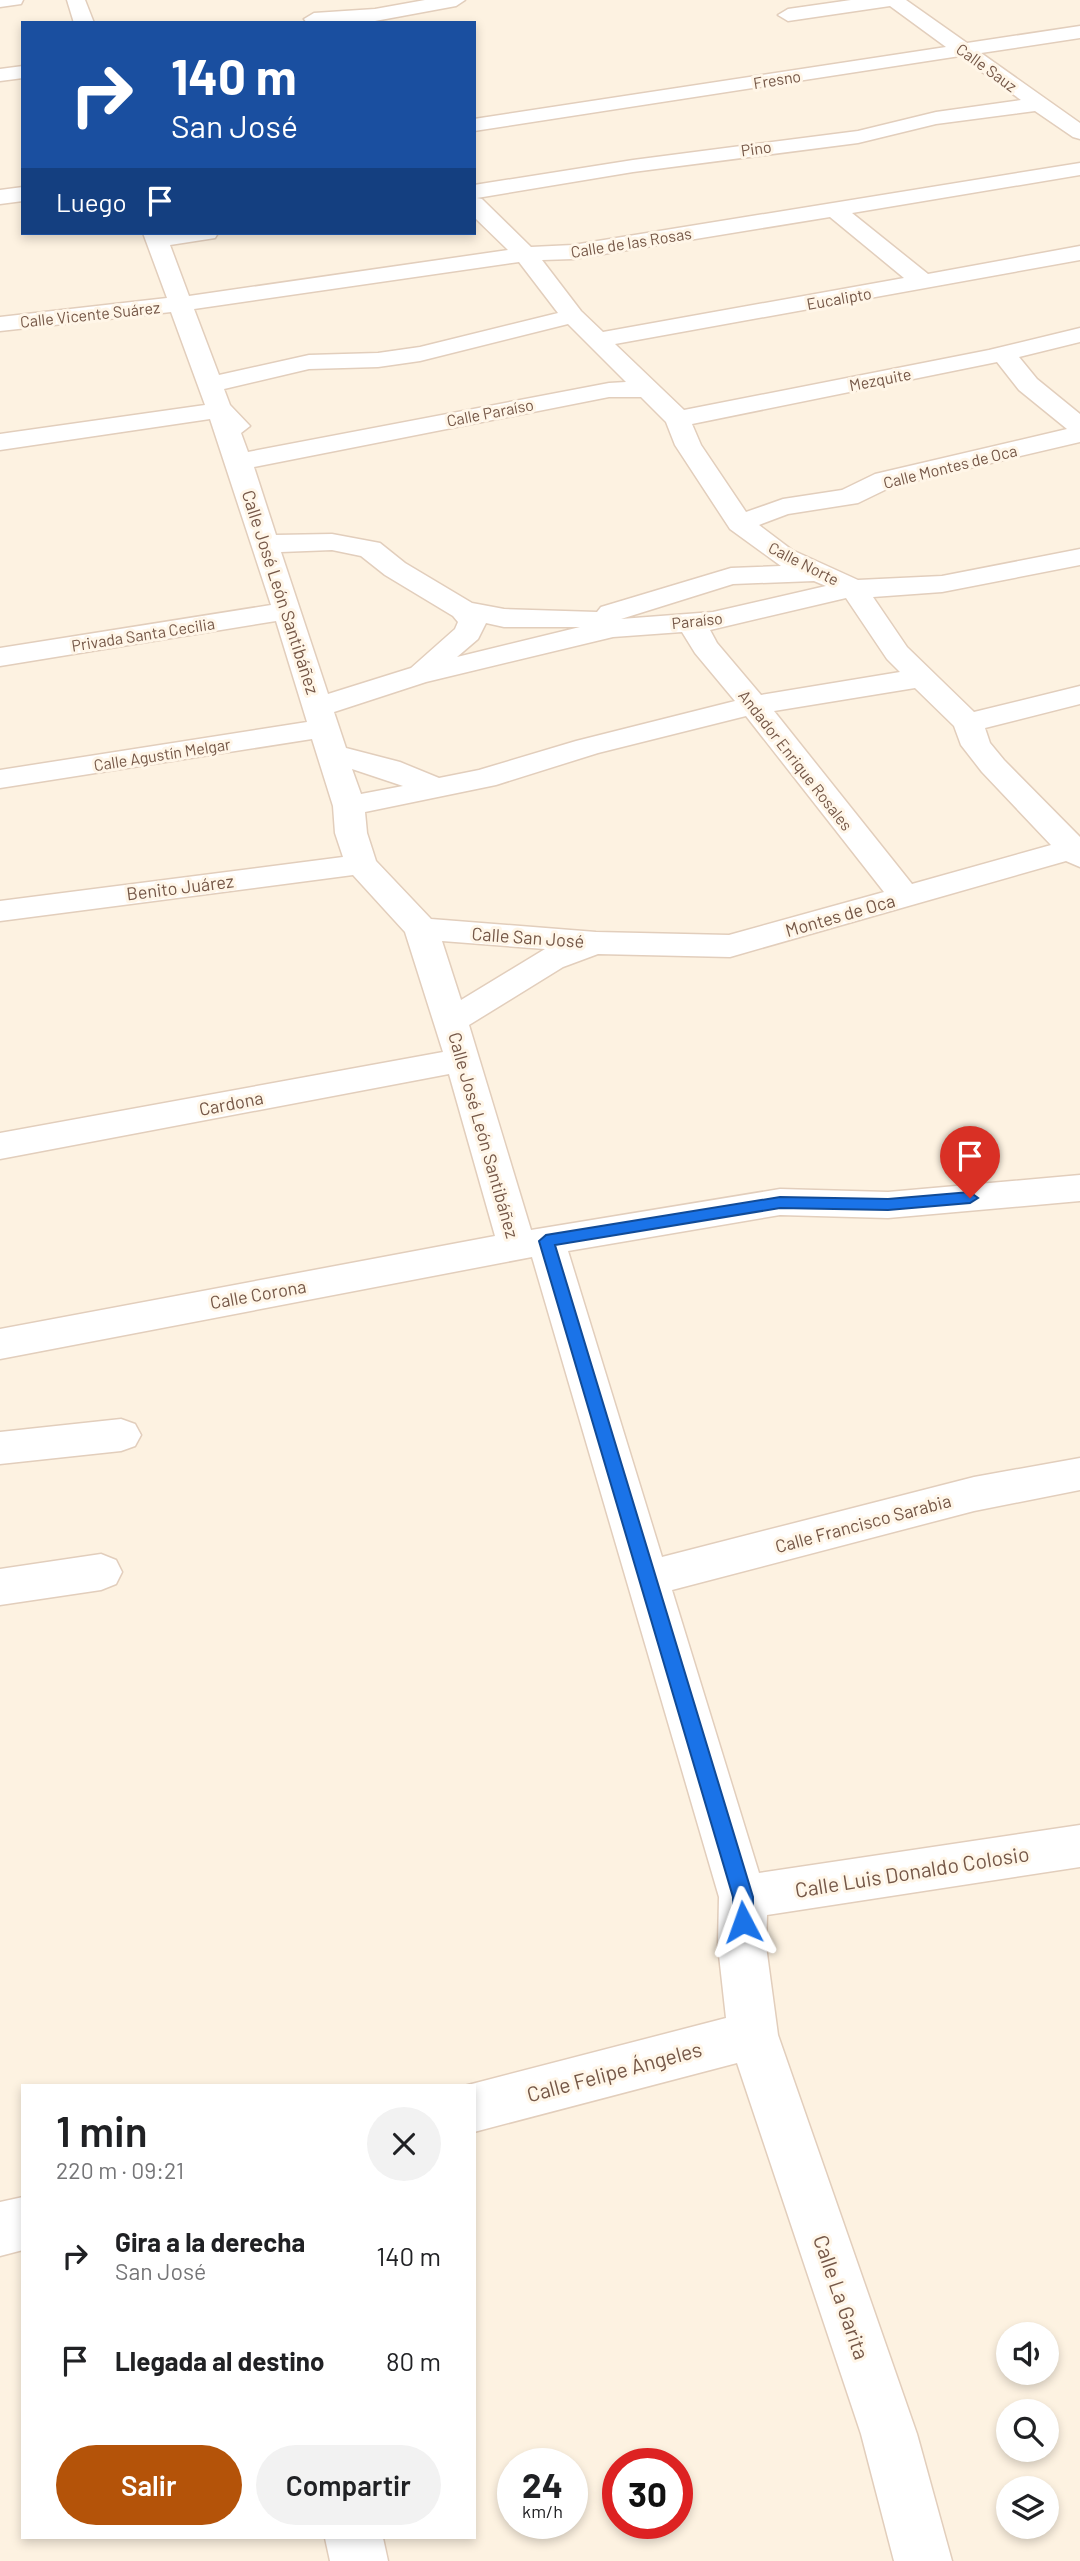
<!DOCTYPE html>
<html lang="es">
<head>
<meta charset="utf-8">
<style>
  :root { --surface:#fff; --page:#f2f2f2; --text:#202124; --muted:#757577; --accent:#b45309 }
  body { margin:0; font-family:Barlow,sans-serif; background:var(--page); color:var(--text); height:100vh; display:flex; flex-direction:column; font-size:26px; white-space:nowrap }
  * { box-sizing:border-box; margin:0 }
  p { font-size:23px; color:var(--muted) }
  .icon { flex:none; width:38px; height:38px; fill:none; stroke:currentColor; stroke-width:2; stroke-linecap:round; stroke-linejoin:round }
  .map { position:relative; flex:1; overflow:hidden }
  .side { position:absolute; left:21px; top:2084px; width:455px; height:455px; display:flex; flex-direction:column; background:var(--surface); border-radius:0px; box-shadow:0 4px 10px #0003 }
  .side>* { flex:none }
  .banner { position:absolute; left:21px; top:21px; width:455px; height:214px; border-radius:0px; box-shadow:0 4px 10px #0003; background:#1a4fa0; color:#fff; overflow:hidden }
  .fabs { position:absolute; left:996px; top:2322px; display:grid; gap:14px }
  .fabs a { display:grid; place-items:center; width:63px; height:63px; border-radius:50%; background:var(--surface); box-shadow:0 4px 10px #0003; font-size:35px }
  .speed { position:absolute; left:497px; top:2448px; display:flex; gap:14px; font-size:35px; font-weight:700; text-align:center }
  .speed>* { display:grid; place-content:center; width:91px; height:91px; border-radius:50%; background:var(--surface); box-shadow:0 4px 10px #0003; line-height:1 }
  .speed small { font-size:18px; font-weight:400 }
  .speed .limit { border:10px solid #d22; background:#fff; color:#111 }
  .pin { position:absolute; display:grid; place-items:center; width:60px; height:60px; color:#fff; margin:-72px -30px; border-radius:50% 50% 50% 0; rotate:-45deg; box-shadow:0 0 7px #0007 }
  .pin .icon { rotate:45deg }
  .me { position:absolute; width:77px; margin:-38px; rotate:356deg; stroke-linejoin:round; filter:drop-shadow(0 0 5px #0008) }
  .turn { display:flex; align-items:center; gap:24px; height:147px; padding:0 35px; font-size:32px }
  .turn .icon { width:91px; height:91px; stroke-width:2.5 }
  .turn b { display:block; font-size:49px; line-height:60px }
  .then { display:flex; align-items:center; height:66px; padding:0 35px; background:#0003; gap:14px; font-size:26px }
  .round { display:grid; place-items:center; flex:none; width:74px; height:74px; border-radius:37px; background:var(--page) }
  .headline { display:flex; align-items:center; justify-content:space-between; height:119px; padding:0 35px }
  h1 { font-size:42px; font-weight:600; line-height:52px }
  .cta { display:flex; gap:14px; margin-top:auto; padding:14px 35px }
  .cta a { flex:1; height:80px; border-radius:42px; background:var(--accent); color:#fff; font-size:28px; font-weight:600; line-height:80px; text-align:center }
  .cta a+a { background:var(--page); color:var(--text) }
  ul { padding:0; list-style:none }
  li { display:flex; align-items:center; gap:21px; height:105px; padding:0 35px }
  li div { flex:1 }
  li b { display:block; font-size:26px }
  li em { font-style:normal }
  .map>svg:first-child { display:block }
</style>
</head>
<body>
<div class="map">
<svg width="1080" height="2561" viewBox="0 0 1080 2561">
  <rect width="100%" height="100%" fill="#fdf2e1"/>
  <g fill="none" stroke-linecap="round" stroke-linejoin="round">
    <defs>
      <g id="minor">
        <path d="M 0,0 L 23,0 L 21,4 L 0,7 Z"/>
        <path d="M 67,0 L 85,0 L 94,23 L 74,23 Z"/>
        <path d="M 425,0 L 465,0 L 456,6 L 375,21 L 307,23 L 304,19 L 314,13 L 375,9 Z"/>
        <path d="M 851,0 L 906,0 L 967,43 L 1080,26 L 1080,38 L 981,53 L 1080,123 L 1080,139 L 1073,137 L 1035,111 L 936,124 L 858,143 L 633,172 L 477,198 L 482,199 L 531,247 L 573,245 L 1080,163 L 1080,175 L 852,213 L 928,274 L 1080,246 L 1080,260 L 615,344 L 684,410 L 989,350 L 1080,328 L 1080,342 L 1019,357 L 1037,379 L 1080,414 L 1080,442 L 893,486 L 858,503 L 788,514 L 759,525 L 792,550 L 858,580 L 942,576 L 1080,549 L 1080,565 L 942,592 L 873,597 L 907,647 L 974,712 L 1080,686 L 1080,704 L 985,728 L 990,743 L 1004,760 L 1080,837 L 1080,867 L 1066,861 L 730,957 L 598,954 L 563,967 L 469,1025 L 531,1230 L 780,1189 L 888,1192 L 1080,1175 L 1080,1201 L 888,1218 L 780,1215 L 568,1251 L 662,1557 L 974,1477 L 1080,1458 L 1080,1490 L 974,1511 L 672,1590 L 759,1873 L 1080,1825 L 1080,1867 L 767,1915 L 766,1946 L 778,2035 L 917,2434 L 952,2561 L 894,2561 L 861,2434 L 737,2063 L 474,2132 L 474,2086 L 464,2086 L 726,2018 L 718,1946 L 719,1897 L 532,1257 L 0,1359 L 0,1329 L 495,1236 L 449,1074 L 0,1159 L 0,1133 L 443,1052 L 405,932 L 353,875 L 0,921 L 0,901 L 343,857 L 335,833 L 333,806 L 312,739 L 0,788 L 0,770 L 307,722 L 276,621 L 0,666 L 0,648 L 271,605 L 210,419 L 0,450 L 0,434 L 205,405 L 171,312 L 0,331 L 0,317 L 167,298 L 143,233 L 218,233 L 215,238 L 170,245 L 189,296 L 508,250 L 474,217 L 474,185 L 633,160 L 858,131 L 936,112 L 1021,100 L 960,56 L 474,131 L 474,119 L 946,47 L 890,6 L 788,21 L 778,15 L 788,9 ZM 830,217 L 904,278 L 603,332 L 581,311 L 542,260 L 573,259 ZM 519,262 L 558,313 L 420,347 L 378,353 L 309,355 L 219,375 L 194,309 ZM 568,324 L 626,382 L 609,383 L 248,452 L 241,433 L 250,426 L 230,405 L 224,389 L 309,369 L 378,367 L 420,361 ZM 997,362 L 1019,390 L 1067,429 L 875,474 L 842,490 L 783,499 L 746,512 L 701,445 L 692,424 ZM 609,397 L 641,397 L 666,422 L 675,445 L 730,529 L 781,566 L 731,568 L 601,607 L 597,612 L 504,609 L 472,603 L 405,563 L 380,543 L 332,534 L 276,535 L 254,467 ZM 332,550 L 361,556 L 385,575 L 453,616 L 458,622 L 455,629 L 411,668 L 328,694 L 281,552 ZM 814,581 L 826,586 L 713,612 L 621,619 L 733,584 ZM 846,598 L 887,659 L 900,672 L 761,695 L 717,643 L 710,630 ZM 486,623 L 504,627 L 580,627 L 457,657 L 478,639 ZM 682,632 L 695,653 L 735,701 L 576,741 L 479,770 L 439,778 L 400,762 L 346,748 L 334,712 L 426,682 L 613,637 ZM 915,688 L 954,726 L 961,745 L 982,772 L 1051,845 L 912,884 L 774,711 ZM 746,716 L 884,892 L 729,935 L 596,932 L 431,919 L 376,861 L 367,833 L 365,812 L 496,785 L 598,753 ZM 352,769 L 403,786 L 361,794 ZM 442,941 L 545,949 L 461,1000 Z"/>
        <path d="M 23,66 L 23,78 L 0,81 L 0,69 Z"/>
        <path d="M 23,187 L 23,201 L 0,204 L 0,190 Z"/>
        <path d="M 121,1419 L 135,1424 L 141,1435 L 135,1446 L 121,1451 L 0,1464 L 0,1432 Z"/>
        <path d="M 101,1554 L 116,1560 L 122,1572 L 116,1584 L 101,1590 L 0,1605 L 0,1569 Z"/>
        <path d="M 23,2197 L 23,2250 L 0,2256 L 0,2202 Z"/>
        <path d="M 325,2538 L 383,2538 L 388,2561 L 330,2561 Z"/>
      </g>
    </defs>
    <use href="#minor" stroke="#e2cebc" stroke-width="3"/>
    <use href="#minor" fill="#fff" fill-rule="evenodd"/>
  </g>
  <path fill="#1a73e8" stroke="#114b97" stroke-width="2" d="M 970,1192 L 978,1198 L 970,1203 L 888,1210 L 780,1208 L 555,1245 L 753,1897 L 753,1922 L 750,1928 L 743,1931 L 736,1928 L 733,1922 L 733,1897 L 539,1241 L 546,1235 L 780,1197 L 888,1199 Z"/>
  <g text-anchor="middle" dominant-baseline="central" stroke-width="6" stroke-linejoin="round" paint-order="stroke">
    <g font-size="16" fill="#755747" stroke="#fff6e8">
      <text transform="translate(987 67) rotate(36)">Calle Sauz</text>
      <text transform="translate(777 79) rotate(-9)">Fresno</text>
      <text transform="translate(756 148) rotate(-8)">Pino</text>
      <text transform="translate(631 242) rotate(-9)">Calle de las Rosas</text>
      <text transform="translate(839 298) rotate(-10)">Eucalipto</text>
      <text transform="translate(90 314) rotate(-6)">Calle Vicente Suárez</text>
      <text transform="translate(880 379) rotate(-11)">Mezquite</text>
      <text transform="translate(490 412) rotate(-11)">Calle Paraíso</text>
      <text transform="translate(950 466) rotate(-14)">Calle Montes de Oca</text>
      <text transform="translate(804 563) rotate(27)">Calle Norte</text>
      <text transform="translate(697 620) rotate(-6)">Paraíso</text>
      <text transform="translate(143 634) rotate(-9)">Privada Santa Cecilia</text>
      <text transform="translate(162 754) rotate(-9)">Calle Agustín Melgar</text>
      <text transform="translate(796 760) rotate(52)">Andador Enrique Rosales</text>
    </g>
    <g font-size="18" fill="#755747" stroke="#fff6e8">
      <text transform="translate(281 592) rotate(72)">Calle José León Santibáñez</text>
      <text transform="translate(180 887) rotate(-7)">Benito Juárez</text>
      <text transform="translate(840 915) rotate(-16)">Montes de Oca</text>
      <text transform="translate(528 937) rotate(4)">Calle San José</text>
      <text transform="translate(231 1103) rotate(-11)">Cardona</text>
      <text transform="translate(484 1135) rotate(74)">Calle José León Santibáñez</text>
      <text transform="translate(258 1294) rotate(-10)">Calle Corona</text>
      <text transform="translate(863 1523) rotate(-15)">Calle Francisco Sarabia</text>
    </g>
    <g font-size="21" fill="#755747" stroke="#fff6e8">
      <text transform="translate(912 1871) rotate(-9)">Calle Luis Donaldo Colosio</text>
      <text transform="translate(614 2071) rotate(-15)">Calle Felipe Ángeles</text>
      <text transform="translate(842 2297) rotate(71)">Calle La Garita</text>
    </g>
  </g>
</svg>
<div class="fabs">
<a><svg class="icon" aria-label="sound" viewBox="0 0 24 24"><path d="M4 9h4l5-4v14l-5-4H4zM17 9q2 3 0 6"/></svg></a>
<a><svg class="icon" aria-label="search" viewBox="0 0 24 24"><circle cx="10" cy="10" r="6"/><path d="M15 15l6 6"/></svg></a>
<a><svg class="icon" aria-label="layers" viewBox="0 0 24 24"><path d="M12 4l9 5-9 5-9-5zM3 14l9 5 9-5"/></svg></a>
</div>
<div class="speed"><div>24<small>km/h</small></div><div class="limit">30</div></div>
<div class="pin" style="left:970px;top:1198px;background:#d93025"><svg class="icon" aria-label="arrive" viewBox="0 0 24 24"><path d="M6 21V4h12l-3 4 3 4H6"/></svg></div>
<svg class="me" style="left:743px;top:1922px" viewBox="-20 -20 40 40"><path d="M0-17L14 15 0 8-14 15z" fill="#1a73e8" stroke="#fff" stroke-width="4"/></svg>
<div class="banner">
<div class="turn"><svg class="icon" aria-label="right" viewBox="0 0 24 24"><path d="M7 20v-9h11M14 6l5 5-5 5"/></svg><div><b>140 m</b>San José</div></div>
<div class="then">Luego<svg class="icon" aria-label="arrive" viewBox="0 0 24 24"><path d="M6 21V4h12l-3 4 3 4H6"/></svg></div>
</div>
<section class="side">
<div class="headline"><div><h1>1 min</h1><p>220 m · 09:21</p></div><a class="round"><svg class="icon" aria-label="close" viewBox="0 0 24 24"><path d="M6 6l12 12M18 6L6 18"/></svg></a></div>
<ul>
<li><svg class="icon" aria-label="right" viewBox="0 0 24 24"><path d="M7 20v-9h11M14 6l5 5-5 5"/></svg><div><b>Gira a la derecha</b><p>San José</p></div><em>140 m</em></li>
<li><svg class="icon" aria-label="arrive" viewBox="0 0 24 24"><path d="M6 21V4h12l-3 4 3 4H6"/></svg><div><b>Llegada al destino</b></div><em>80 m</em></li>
</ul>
<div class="cta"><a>Salir</a><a>Compartir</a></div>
</section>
</div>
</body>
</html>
